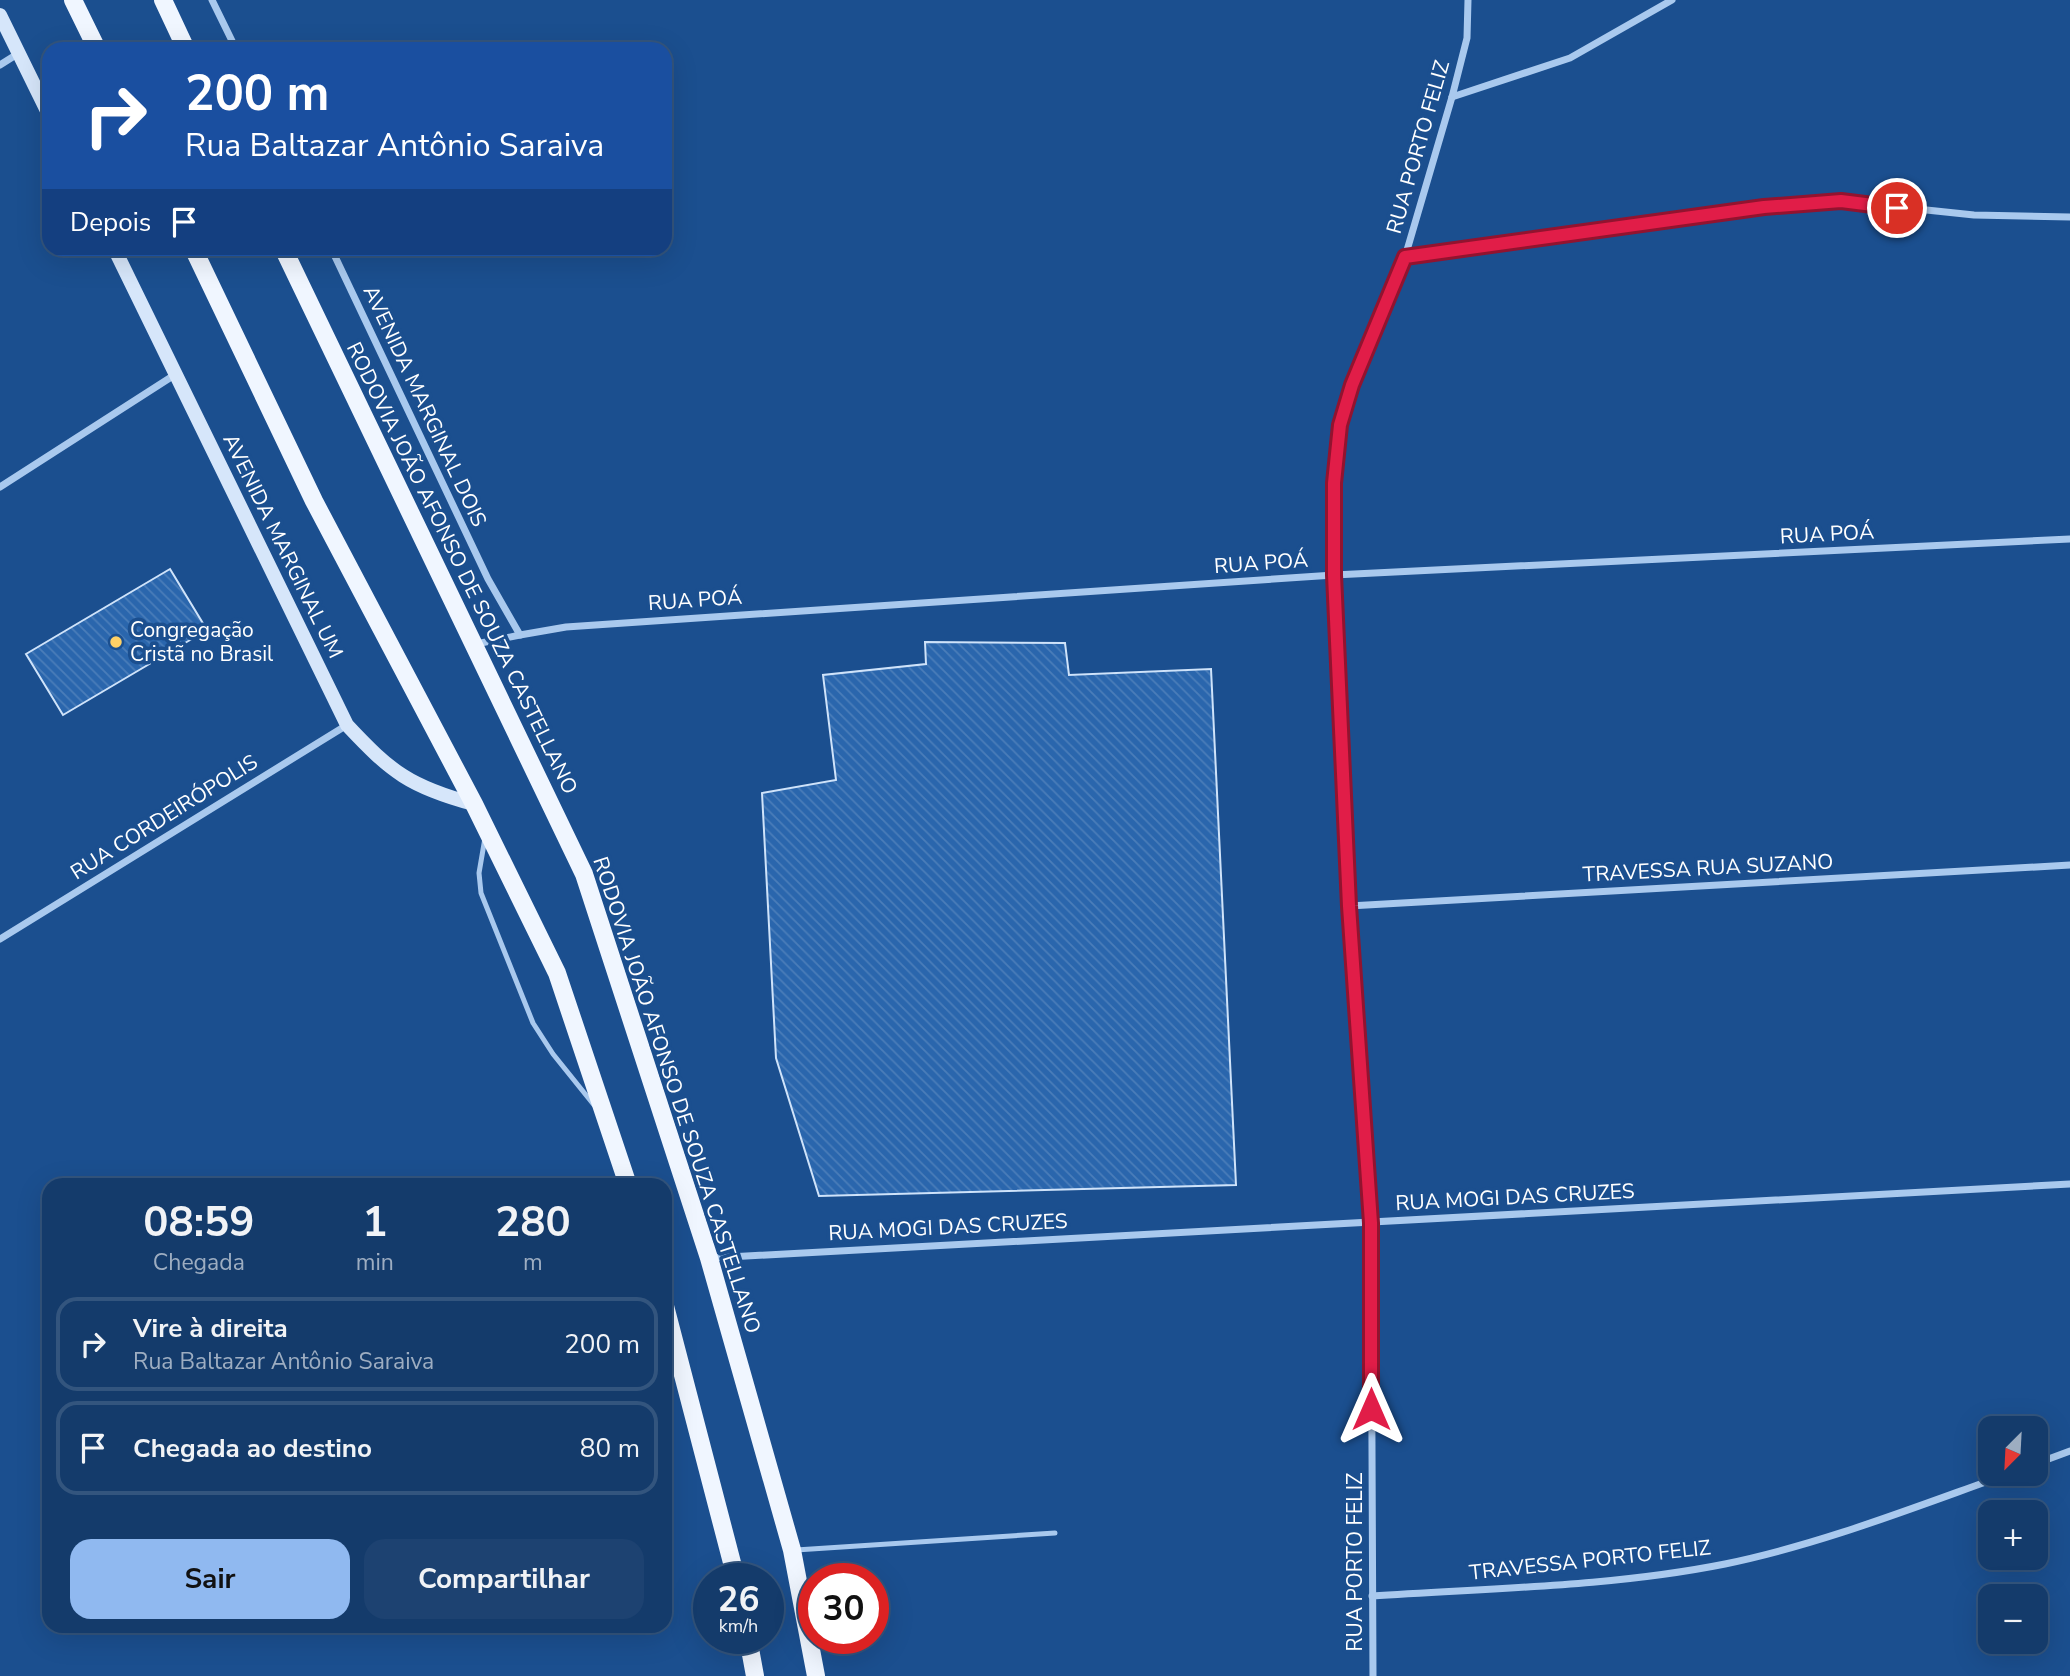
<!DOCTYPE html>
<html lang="pt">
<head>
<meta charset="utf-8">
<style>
  :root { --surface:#143b6b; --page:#1d4271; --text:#f1f3f6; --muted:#9dadc1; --line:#33557e; --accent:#90b9f0 }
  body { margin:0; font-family:"Nunito Sans",sans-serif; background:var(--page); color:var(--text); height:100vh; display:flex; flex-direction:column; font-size:26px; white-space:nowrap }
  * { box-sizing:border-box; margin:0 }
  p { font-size:23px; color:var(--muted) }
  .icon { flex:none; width:38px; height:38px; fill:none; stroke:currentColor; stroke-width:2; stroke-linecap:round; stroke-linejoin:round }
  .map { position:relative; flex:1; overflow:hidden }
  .side { position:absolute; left:42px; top:1178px; width:630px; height:455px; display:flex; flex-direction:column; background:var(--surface); border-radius:21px; box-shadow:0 7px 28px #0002,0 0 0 2px var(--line) }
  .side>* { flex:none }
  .guide { position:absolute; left:42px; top:42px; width:630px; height:214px; border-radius:21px; box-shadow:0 7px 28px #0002,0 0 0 2px var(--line); background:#1a4fa0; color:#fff; overflow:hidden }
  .needle { width:46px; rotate:204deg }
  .controls { position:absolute; left:1978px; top:1416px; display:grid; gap:14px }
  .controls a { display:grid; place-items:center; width:70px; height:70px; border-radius:14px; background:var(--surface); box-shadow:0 7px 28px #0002,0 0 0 2px var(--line); font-size:35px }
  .speed { position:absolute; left:693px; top:1563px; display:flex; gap:14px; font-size:35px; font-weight:700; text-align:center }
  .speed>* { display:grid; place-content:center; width:91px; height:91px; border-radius:50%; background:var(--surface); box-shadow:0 7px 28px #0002,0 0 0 2px var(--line); line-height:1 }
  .speed small { font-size:18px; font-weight:400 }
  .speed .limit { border:10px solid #d22; background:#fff; color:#111 }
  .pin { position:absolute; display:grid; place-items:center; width:60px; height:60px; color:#fff; margin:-30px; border:4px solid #fff; border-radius:50%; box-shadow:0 2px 7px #0007 }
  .me { position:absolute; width:77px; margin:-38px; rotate:0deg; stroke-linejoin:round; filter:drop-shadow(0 0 5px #0008) }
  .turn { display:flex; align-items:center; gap:24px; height:147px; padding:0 28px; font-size:32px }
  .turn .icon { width:91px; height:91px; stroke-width:2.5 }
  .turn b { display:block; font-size:49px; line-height:60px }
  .then { display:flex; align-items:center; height:66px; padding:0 28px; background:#0003; gap:14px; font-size:26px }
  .eta { display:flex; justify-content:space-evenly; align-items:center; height:119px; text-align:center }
  .eta b { font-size:42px; font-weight:700; line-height:49px }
  .action { display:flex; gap:14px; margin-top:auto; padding:14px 28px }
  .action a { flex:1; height:80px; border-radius:21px; background:var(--accent); color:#111; font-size:28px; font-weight:700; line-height:80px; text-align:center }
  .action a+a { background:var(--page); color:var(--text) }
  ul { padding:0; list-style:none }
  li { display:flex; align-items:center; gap:21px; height:94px; margin:0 14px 10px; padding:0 14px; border:4px solid var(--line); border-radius:21px }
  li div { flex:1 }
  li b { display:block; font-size:26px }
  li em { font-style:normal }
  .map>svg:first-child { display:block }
</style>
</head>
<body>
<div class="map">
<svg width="2070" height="1676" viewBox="0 0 2070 1676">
  <defs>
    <pattern id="building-back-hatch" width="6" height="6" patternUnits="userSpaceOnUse" patternTransform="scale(1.75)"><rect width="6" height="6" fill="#2a66ad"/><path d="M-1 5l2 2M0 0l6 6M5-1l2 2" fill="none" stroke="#4a7db9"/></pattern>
  </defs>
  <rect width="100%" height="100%" fill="#1b4f8f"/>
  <g fill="url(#building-back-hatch)" stroke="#cfe3fa" stroke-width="2">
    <path d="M 170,569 L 207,630 L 63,715 L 26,654 Z"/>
    <path d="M 925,642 L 1065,643 L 1069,675 L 1211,669 L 1236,1185 L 819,1196 L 776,1058 L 762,793 L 836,780 L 823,675 L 926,664 Z"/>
  </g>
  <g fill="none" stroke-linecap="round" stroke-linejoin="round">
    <g stroke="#a9c9ee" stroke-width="5">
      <path d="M 485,838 L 479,873 L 481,893 L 533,1023 L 553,1054 L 594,1105"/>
      <path d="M 796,1550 L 1055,1533"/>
    </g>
    <g stroke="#a9c9ee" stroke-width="7">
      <path d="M 212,0 L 236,49"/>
      <path d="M 0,65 L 19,53"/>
      <path d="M 1452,97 L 1570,58 L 1672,0"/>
      <path d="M 331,248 L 488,579 L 520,635 L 566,627 L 1334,575 L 2070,539"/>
      <path d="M 1405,257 L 1764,207 L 1841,201 L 1974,215 L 2070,217"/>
      <path d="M 0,487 L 176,374"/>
      <path d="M 476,644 L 520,635"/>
      <path d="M 1349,906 L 2070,865"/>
      <path d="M 0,939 L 347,725"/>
      <path d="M 711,1258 L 2070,1184"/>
      <path d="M 2035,1464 L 2070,1451"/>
      <path d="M 1372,1596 C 1489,1588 1610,1587 1725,1564 C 1822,1544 1915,1507 2008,1474"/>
      <path d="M 1373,1676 L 1371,1223 L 1349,906 L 1334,575 L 1334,483 L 1340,425 L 1352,385 L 1405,257 L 1452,97 L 1467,38 L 1468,0"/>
    </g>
    <g stroke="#d6e6fa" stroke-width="14">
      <path d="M 0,15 L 49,115"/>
      <path d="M 114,248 L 347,725 C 391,772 410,787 474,804"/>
    </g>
    <g stroke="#f0f6ff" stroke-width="18">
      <path d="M 73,0 L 97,49"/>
      <path d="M 163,0 L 186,49"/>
      <path d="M 193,248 L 314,501 L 474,804 L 557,973 L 628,1185"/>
      <path d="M 283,248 L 584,874 L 709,1258 L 792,1550 L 816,1676"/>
      <path d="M 665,1306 L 736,1578"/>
      <path d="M 748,1638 L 755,1676"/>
    </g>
  </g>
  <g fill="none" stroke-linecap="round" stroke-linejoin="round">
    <defs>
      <path id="route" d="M 1371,1409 L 1371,1223 L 1349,906 L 1334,575 L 1334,483 L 1340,425 L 1352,385 L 1405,257 L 1764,207 L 1841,201 L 1897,208"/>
    </defs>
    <use href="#route" stroke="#92132f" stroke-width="18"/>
    <use href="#route" stroke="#e11d48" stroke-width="12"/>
  </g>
  <circle fill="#ffd166" stroke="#1b4f8f" stroke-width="2.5" cx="116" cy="642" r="7"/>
  <g text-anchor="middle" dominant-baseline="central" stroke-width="7" stroke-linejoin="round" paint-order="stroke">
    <g font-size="21" fill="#fff" stroke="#1b4f8f">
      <text transform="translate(1418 147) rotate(-74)">RUA PORTO FELIZ</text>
      <text transform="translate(425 406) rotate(65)">AVENIDA MARGINAL DOIS</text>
      <text transform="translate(1827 534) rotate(-3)">RUA POÁ</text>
      <text transform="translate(283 546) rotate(64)">AVENIDA MARGINAL UM</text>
      <text transform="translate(1261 563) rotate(-4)">RUA POÁ</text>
      <text transform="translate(462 568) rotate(64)">RODOVIA JOÃO AFONSO DE SOUZA CASTELLANO</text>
      <text transform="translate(695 600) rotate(-4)">RUA POÁ</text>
      <text transform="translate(164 817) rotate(-32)">RUA CORDEIRÓPOLIS</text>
      <text transform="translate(1708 868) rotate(-3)">TRAVESSA RUA SUZANO</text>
      <text transform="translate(677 1095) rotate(72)">RODOVIA JOÃO AFONSO DE SOUZA CASTELLANO</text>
      <text transform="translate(1515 1197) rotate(-3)">RUA MOGI DAS CRUZES</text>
      <text transform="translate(948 1227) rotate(-3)">RUA MOGI DAS CRUZES</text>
      <text transform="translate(1590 1560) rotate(-6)">TRAVESSA PORTO FELIZ</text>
      <text transform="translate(1355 1562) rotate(-90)">RUA PORTO FELIZ</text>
    </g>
    <g font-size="21" fill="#fff" stroke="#1b4f8f" text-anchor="start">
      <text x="130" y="630">Congregação<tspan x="130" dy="24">Cristã no Brasil</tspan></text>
    </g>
  </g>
</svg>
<div class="controls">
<a><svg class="needle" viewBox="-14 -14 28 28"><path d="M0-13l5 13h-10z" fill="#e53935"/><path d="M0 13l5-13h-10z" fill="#9dadc1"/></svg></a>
<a>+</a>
<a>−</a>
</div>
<div class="speed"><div>26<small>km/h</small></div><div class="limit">30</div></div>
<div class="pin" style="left:1897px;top:208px;background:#d93025"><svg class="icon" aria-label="arrive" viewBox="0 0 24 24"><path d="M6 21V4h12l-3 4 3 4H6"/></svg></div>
<svg class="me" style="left:1371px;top:1409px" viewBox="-20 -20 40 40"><path d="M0-17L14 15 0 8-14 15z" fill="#e11d48" stroke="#fff" stroke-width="4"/></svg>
<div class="guide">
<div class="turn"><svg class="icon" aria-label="right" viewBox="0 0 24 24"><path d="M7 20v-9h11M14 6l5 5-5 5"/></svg><div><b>200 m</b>Rua Baltazar Antônio Saraiva</div></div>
<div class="then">Depois<svg class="icon" aria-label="arrive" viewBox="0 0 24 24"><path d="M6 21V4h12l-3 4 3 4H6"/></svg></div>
</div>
<section class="side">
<div class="eta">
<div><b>08:59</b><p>Chegada</p></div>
<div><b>1</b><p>min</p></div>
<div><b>280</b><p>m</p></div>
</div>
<ul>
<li><svg class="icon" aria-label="right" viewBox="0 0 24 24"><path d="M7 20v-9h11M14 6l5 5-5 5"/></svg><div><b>Vire à direita</b><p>Rua Baltazar Antônio Saraiva</p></div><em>200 m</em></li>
<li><svg class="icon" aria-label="arrive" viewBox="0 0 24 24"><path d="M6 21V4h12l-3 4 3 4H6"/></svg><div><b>Chegada ao destino</b></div><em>80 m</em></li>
</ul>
<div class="action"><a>Sair</a><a>Compartilhar</a></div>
</section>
</div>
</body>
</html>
